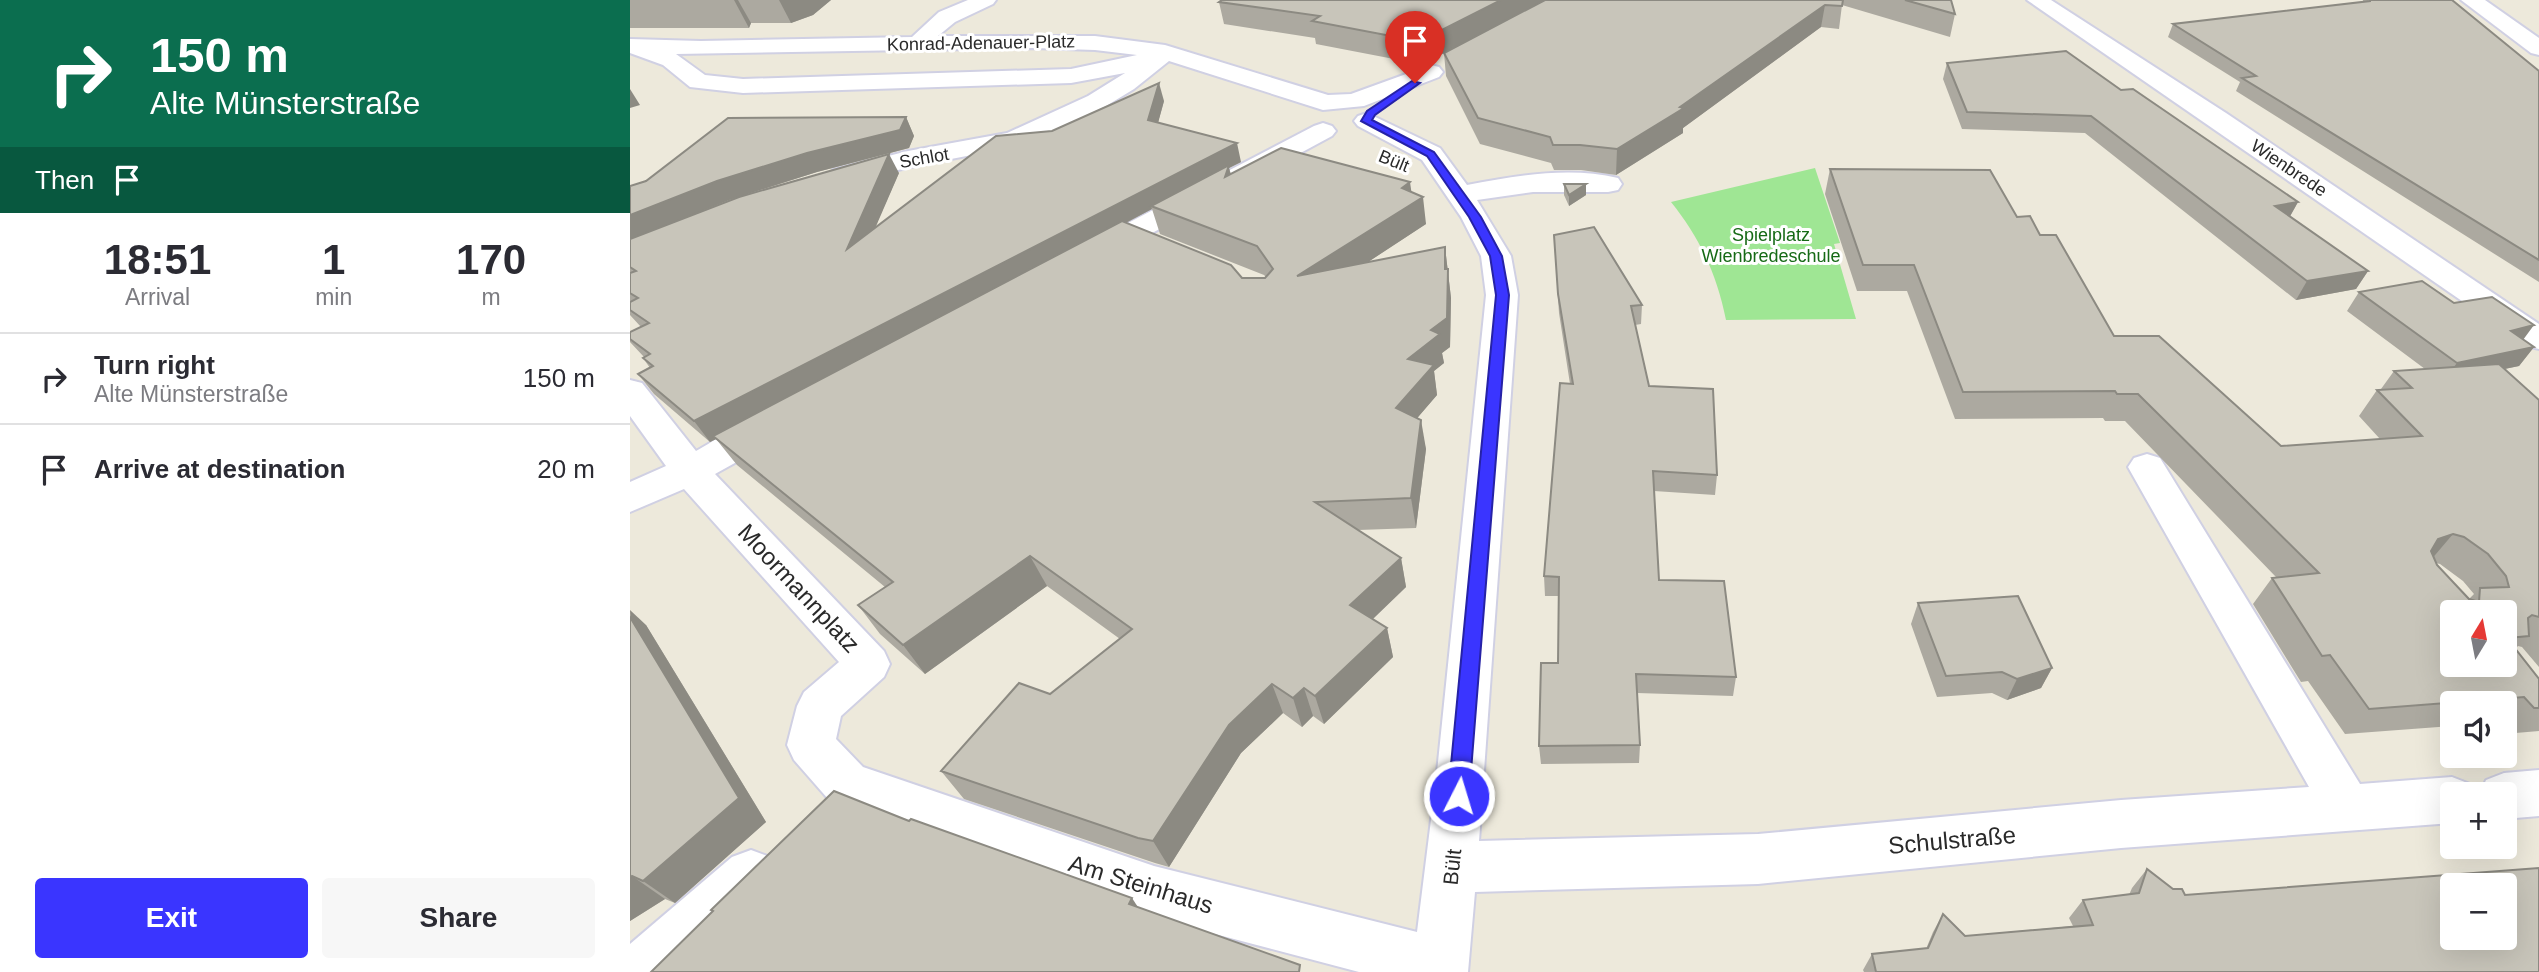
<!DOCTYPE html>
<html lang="en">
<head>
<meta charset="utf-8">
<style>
  :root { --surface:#fff; --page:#f7f7f7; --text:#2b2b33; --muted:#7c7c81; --line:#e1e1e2; --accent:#3a35ff }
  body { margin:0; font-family:Arial,sans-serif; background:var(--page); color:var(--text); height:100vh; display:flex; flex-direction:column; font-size:26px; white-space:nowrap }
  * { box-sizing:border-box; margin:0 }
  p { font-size:23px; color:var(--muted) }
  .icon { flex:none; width:38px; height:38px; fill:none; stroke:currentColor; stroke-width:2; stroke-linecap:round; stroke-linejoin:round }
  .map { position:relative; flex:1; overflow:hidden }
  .panel { display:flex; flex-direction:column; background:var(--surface); width:630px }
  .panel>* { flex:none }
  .guide { background:#0b6e4f; color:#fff; overflow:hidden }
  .needle { width:46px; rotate:10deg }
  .tools { position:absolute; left:1810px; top:600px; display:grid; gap:14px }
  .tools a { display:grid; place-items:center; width:77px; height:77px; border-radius:7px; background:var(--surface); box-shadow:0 7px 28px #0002; font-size:35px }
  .pin { position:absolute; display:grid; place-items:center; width:60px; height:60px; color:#fff; margin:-72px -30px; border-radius:50% 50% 50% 0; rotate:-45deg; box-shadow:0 0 7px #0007 }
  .pin .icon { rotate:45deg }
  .me { position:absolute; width:77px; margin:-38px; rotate:5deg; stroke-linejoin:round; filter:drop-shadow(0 0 5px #0008) }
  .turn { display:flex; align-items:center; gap:24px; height:147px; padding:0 35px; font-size:32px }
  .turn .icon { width:91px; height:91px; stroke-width:2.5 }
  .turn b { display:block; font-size:49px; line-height:60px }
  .then { display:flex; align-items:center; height:66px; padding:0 35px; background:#0003; gap:14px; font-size:26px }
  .eta { display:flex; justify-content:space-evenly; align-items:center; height:119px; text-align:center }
  .eta b { font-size:42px; font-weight:800; line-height:49px }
  .action { display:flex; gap:14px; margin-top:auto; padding:14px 35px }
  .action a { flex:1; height:80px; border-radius:7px; background:var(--accent); color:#fff; font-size:28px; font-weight:800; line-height:80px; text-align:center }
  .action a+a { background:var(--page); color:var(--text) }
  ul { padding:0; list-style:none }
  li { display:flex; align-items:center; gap:21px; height:91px; padding:0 35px; border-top:2px solid var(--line) }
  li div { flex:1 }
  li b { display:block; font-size:26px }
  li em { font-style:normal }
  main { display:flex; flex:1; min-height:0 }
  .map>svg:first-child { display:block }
</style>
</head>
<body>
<main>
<section class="panel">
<div class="guide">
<div class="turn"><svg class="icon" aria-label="right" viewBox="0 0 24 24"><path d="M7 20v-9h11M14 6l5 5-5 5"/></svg><div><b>150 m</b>Alte Münsterstraße</div></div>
<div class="then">Then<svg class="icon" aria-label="arrive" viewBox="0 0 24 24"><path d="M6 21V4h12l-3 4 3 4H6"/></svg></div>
</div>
<div class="eta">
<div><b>18:51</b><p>Arrival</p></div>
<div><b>1</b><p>min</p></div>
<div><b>170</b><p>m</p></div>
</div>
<ul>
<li><svg class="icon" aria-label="right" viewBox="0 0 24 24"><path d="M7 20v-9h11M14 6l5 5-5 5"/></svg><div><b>Turn right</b><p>Alte Münsterstraße</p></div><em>150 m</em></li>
<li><svg class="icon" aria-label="arrive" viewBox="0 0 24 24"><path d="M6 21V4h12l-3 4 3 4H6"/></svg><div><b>Arrive at destination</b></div><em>20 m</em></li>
</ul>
<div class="action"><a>Exit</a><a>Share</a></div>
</section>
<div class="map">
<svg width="1909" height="972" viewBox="0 0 1909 972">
  <rect width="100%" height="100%" fill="#ede9db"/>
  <path fill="#9fe694" d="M 1185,168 L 1210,243 L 1204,244 L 1226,319 L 1096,320 C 1087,275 1070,238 1041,202 Z"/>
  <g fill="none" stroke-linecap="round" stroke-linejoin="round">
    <defs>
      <g id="minor">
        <path d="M 338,0 L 366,0 L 363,4 L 325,22 L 308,36 L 465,36 L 535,45 L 698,95 L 721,94 L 801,65 L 809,67 L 813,72 L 809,77 L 734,106 L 693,110 L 539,61 L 504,89 L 476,106 L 393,145 L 280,167 L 213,184 L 203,182 L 199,176 L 203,170 L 278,151 L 377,133 L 458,96 L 495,73 L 441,83 L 113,93 L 60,87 L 33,65 L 0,53 L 0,39 L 71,41 L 282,37 L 309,12 ZM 404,48 L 465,50 L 507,55 L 441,69 L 113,79 L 75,75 L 46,54 Z"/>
        <path d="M 1397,0 L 1421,0 L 1596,113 L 1909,324 L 1909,349 L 1897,346 Z"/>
        <path d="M 1831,0 L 1855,0 L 1909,38 L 1909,55 L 1901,53 Z"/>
        <path d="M 737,113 L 810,148 L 837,185 C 885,176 939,166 988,178 L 992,184 L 988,190 L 978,192 L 903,192 L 847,200 L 881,256 L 888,295 L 849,841 L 1128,834 L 1491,800 L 1679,787 L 1498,467 L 1504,458 L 1517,454 L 1530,458 L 1730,784 L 1822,777 L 1840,784 L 1844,794 L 1822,794 L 1822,823 L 1491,848 L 1128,884 L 845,892 L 838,972 L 729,972 L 524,918 L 199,800 L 164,760 L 157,745 L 167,706 L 174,692 L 209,662 L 54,489 L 0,512 L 0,482 L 36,466 L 0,416 L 0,380 L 12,383 L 66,451 C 91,438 126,409 155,417 L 160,426 L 155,435 L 85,474 L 254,651 L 260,664 L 254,677 L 211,716 L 206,739 L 233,767 L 524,866 L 787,932 L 807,772 L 856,295 L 851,256 L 831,217 L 792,160 L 728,126 L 724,121 L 728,116 Z"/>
        <path d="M 693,123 L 702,126 L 706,131 L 702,136 L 474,259 L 463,262 L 452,259 L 448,253 L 452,247 L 684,126 Z"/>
        <path d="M 1909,770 L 1909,816 L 1874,819 L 1874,794 L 1850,794 L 1856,780 L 1874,773 Z"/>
        <path d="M 121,850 L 140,857 L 147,875 L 140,893 L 52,972 L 0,972 L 0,944 L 102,857 Z"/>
      </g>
    </defs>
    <use href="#minor" stroke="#d0d0e3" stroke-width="4"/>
    <use href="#minor" fill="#fff" fill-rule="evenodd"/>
  </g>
  <g fill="#aca9a0" fill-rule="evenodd">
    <path d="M 0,0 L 201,0 L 183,15 L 161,23 L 121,23 L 119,28 L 0,28 Z"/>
    <path d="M 592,0 L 1321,0 L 1325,14 L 1320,37 L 1212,5 L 1209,29 L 1191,27 L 1053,128 L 1053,133 L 986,175 L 951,170 L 924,170 L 921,163 L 850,144 L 816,76 L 814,53 L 806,57 L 798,42 L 764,59 L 686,44 L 685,38 L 594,24 L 589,2 Z"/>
    <path d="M 1733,0 L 1822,0 L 1909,71 L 1909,282 L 1606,91 L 1610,82 L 1538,37 L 1543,24 L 1733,2 Z"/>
    <path d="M 1317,63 L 1491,90 L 1668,202 L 1660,216 L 1738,271 L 1726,289 L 1666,300 L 1455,133 L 1332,129 L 1313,79 Z"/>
    <path d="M 534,101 L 528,122 L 611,162 L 599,168 L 601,174 L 782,192 L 796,224 L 738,262 L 815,247 L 821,298 L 820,347 L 812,353 L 814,363 L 804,371 L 807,395 L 787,418 L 796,449 L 786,528 L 728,530 L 771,558 L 776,587 L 743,619 L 757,628 L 763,657 L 694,724 L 683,716 L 672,727 L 653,713 L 611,753 L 539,867 L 525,863 L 334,799 L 311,771 L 420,694 L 490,639 L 417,586 L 295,674 L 250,634 L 228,605 L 255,587 L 107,465 L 86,439 L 80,442 L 24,394 L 8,374 L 20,368 L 13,358 L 14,357 L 0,342 L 0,332 L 11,327 L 0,315 L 0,186 L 276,117 L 284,136 L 279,148 L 187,172 L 99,200 L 44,222 L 269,173 L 245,227 L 422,131 ZM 522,209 L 530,234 L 634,275 L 636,277 L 612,278 L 496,223 Z"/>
    <path d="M 1200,169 L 1387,217 L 1410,235 L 1484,336 L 1651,446 L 1750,439 L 1729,416 L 1747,390 L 1751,389 L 1764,371 L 1795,369 L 1717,311 L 1729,292 L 1824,303 L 1893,339 L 1904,347 L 1889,366 L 1874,369 L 1909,400 L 1909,667 L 1892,647 L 1888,646 L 1885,649 L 1909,679 L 1909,731 L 1874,734 L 1874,704 L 1822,704 L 1822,726 L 1715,734 L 1678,681 L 1671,682 L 1623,604 L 1642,578 L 1646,577 L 1495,421 L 1475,421 L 1473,418 L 1325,419 L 1277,291 L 1227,291 L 1195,194 ZM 1806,563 L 1810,564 L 1833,581 L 1844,594 L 1839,599 Z"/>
    <path d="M 934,184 L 956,184 L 956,195 L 939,206 L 934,195 Z"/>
    <path d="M 924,235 L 1012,305 L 1011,324 L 1005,325 L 1019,386 L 1087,475 L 1085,495 L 1024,491 L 1029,580 L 1106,677 L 1103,696 L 1007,693 L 1010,745 L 1009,763 L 911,764 L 909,746 L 928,663 L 929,596 L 915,596 L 914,576 L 940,384 L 929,313 Z"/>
    <path d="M 1288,603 L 1422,668 L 1411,688 L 1377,700 L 1362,693 L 1307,697 L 1281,624 Z"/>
    <path d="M 16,625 L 136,822 L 45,903 L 35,899 L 0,921 Z"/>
    <path d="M 1517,869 L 1543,889 L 1555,895 L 1909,972 L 1234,972 L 1233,970 L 1242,954 L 1296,949 L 1303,932 L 1313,914 L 1335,936 L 1443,926 L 1439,918 L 1453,900 L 1499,895 L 1502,888 Z"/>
  </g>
  <g fill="#8c8a82">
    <path d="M 104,0 L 108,0 L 121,23 L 119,28 Z"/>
    <path d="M 149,0 L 201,0 L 183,15 L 161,23 Z"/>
    <path d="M 871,0 L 915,0 L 806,57 L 804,34 Z"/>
    <path d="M 1195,5 L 1191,27 L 1053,128 L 1053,133 L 986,175 L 987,149 L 1050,107 Z"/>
    <path d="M 796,19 L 798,42 L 764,59 L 761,36 Z"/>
    <path d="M 529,83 L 534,101 L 524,138 L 518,120 Z"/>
    <path d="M 0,89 L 10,105 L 0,108 Z"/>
    <path d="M 276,117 L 284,136 L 279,148 L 187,172 L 99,200 L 0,240 L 0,215 L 87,181 Z"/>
    <path d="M 607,143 L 611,162 L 599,168 L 605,192 L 521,206 L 522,209 L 86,438 L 83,436 L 86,439 L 80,442 L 64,421 Z"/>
    <path d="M 259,154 L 269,173 L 228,268 L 217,249 Z"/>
    <path d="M 780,182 L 783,203 L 793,197 L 796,224 L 674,304 L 667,276 Z"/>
    <path d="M 956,184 L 956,195 L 939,206 L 939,195 Z"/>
    <path d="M 1668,202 L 1658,220 L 1645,206 Z"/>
    <path d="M 815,247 L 821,298 L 820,347 L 812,353 L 814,363 L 804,371 L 807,395 L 771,437 L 766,408 L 778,359 L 801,330 L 815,269 Z"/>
    <path d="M 1738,271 L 1726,289 L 1666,300 L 1677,281 Z"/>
    <path d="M 1904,325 L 1890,344 L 1881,331 Z"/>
    <path d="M 1904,347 L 1889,366 L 1812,382 L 1827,363 Z"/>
    <path d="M 791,420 L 796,449 L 786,528 L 781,498 Z"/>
    <path d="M 1823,534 L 1800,561 L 1785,566 L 1808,539 Z"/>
    <path d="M 400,556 L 417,586 L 295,674 L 273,645 Z"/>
    <path d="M 771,558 L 776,587 L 727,634 L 720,605 Z"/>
    <path d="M 0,610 L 16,625 L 136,822 L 45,903 L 13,881 Z"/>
    <path d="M 757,628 L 763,657 L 694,724 L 685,696 Z"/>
    <path d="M 1422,668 L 1411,688 L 1377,700 L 1387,679 Z"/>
    <path d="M 642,684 L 653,713 L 611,753 L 539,867 L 523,841 L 599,725 Z"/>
    <path d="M 674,688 L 683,716 L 672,727 L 663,698 Z"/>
    <path d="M 2,876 L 35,899 L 0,921 L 0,878 Z"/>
    <path d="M 502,898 L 515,918 L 499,904 Z"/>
  </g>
  <g fill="#c8c5ba" stroke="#8c8a82" stroke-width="2" fill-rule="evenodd">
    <path d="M 592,0 L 871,0 L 804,34 L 796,19 L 761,36 L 682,21 L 690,16 L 589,2 Z"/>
    <path d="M 915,0 L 1213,0 L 1212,6 L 1195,5 L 1050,107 L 1054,108 L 987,149 L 950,145 L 923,145 L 920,137 L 848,118 L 814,53 Z"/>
    <path d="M 1275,0 L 1321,0 L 1325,14 Z"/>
    <path d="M 1740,0 L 1822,0 L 1909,71 L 1909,260 L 1612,78 L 1626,76 L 1543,24 L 1740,1 Z"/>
    <path d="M 1436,51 L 1491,90 L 1503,89 L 1668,202 L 1645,206 L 1738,271 L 1677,281 L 1461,116 L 1337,112 L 1317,63 Z"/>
    <path d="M 529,83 L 518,120 L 607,143 L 64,421 L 8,374 L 23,366 L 13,358 L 20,354 L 0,339 L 0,332 L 19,323 L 0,310 L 0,302 L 8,298 L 0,293 L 0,273 L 6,271 L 0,267 L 0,239 L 109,197 L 259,154 L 217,249 L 366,136 L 422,131 Z"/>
    <path d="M 276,117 L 270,130 L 177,153 L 87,181 L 0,215 L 0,186 L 16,181 L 98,118 Z"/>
    <path d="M 651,148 L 780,182 L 772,188 L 793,197 L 667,276 L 815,247 L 815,269 L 818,269 L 817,318 L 801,330 L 810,334 L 778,359 L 804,365 L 766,408 L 791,420 L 781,498 L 685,502 L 771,558 L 720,605 L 757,628 L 685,696 L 674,688 L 663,698 L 642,684 L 599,725 L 523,841 L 508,838 L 311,771 L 389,683 L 420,694 L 502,629 L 400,556 L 273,645 L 228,605 L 263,582 L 83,436 L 492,221 L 601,265 L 612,278 L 635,278 L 643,269 L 627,246 L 521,206 L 599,165 L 595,177 Z"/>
    <path d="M 1200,169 L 1360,170 L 1387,217 L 1400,216 L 1410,235 L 1426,235 L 1484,336 L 1529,336 L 1651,446 L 1792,436 L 1747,390 L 1782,388 L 1764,371 L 1869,364 L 1909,400 L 1909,617 L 1902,615 L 1898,618 L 1899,636 L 1877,638 L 1909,679 L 1909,708 L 1904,708 L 1894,697 L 1739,709 L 1700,655 L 1692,656 L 1642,578 L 1689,573 L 1508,394 L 1487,394 L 1485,391 L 1333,392 L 1284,265 L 1233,265 ZM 1823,534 L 1834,537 L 1858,554 L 1876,576 L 1879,587 L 1850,588 L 1849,602 L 1839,599 L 1807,565 L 1801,551 L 1808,539 ZM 1822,612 L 1874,612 L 1874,665 L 1822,665 Z"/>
    <path d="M 934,184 L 956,184 L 939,195 Z"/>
    <path d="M 964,227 L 1012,305 L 1001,306 L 1019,386 L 1083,389 L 1087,475 L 1023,471 L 1029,580 L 1094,581 L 1106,677 L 1006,674 L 1010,745 L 909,746 L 911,663 L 928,663 L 929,577 L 914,576 L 930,383 L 943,384 L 928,294 L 924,235 Z"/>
    <path d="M 1792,281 L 1824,303 L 1862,297 L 1904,325 L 1881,331 L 1904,347 L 1827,363 L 1729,292 Z"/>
    <path d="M 1388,596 L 1422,668 L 1387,679 L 1372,672 L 1316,676 L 1288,603 Z"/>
    <path d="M 0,617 L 109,798 L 13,881 L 2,876 L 0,878 Z"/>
    <path d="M 204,791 L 279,821 L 281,819 L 502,898 L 499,904 L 670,965 L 669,972 L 21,972 L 83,911 L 81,910 Z"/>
    <path d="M 1909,868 L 1909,972 L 1246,972 L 1242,954 L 1298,948 L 1313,914 L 1335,936 L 1463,925 L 1453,900 L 1509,893 L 1517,869 L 1543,889 L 1552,889 L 1555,895 ZM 1822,886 L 1874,886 L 1874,938 L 1822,938 Z"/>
  </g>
  <path fill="#3a35ff" stroke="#2622a6" stroke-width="2" d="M 782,81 L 790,83 L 745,115 L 742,120 L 804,152 L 851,217 L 872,256 L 879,295 L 839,796 L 836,803 L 829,805 L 821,803 L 818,796 L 866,295 L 860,256 L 839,217 L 797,156 L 731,121 L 737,111 Z"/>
  <g text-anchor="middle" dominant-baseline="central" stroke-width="6" stroke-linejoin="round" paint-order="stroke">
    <g font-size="18" fill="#2a2a2a" stroke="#fff">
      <text transform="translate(351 43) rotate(-1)">Konrad-Adenauer-Platz</text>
      <text transform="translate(294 158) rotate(-10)">Schlot</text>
      <text transform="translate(764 161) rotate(22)">Bült</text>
      <text transform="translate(1659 168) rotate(34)">Wienbrede</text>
    </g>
    <g font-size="18" fill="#166a16" stroke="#fff">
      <text x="1141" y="235">Spielplatz<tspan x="1141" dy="21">Wienbredeschule</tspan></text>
    </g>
    <g font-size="21" fill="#2a2a2a" stroke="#fff">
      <text transform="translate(822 867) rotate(-84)">Bült</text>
    </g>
    <g font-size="24" fill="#2a2a2a" stroke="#fff">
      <text transform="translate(169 588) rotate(47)">Moormannplatz</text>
      <text transform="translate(1322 840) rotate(-5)">Schulstraße</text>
      <text transform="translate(511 884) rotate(17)">Am Steinhaus</text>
    </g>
  </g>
</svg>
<div class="tools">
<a><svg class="needle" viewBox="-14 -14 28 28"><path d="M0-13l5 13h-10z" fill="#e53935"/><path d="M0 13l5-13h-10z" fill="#7c7c81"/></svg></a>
<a><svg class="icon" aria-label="sound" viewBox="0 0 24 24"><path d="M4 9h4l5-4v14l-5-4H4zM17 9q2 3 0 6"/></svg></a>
<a>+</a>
<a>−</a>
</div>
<div class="pin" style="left:785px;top:83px;background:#d93025"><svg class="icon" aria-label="arrive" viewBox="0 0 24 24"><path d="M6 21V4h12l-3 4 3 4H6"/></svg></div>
<svg class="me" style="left:829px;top:796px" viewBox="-20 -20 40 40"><circle r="17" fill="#3a35ff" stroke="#fff" stroke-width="3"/><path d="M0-11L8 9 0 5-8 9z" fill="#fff"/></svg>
</div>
</main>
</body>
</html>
